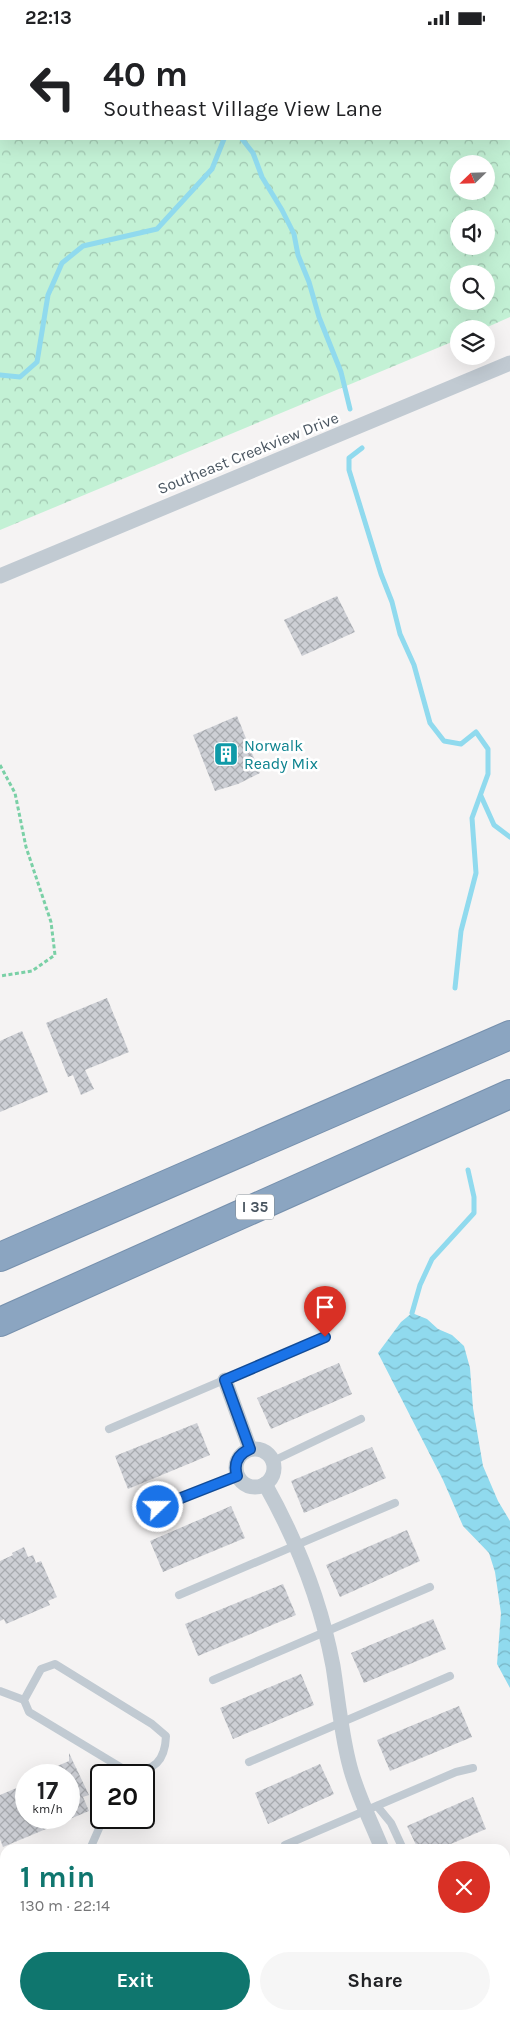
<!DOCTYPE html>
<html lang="en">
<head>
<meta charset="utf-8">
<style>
  :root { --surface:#fff; --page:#f6f6f6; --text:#202124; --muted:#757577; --accent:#0f766e }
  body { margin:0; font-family:Karla,sans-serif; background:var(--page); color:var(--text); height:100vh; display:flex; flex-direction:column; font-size:19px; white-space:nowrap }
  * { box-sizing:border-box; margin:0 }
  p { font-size:16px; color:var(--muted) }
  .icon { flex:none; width:28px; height:28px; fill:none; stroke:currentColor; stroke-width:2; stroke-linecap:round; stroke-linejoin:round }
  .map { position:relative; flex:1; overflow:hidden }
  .details { position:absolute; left:0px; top:1809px; width:510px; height:176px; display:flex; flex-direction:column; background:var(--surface); border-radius:15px 15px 0 0; box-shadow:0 5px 20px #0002 }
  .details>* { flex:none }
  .hud { position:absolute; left:0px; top:0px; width:510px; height:105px; box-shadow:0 5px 20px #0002; background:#fff; color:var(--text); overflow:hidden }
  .needle { width:32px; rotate:247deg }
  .tools { position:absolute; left:450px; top:120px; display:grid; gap:10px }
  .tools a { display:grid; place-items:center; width:45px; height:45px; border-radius:50%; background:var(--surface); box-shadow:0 5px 20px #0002; font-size:25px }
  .speed { position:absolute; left:15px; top:1729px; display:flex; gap:10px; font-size:25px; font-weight:700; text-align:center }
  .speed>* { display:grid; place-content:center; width:65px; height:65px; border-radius:50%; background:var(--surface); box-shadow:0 5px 20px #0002; line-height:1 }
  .speed small { font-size:12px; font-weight:400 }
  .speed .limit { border:2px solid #111; border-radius:8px; background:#fff; color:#111 }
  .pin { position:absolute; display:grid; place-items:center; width:42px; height:42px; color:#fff; margin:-51px -21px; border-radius:50% 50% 50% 0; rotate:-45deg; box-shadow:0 0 5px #0007 }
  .pin .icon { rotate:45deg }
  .me { position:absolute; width:55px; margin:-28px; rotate:68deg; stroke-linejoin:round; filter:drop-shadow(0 0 4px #0008) }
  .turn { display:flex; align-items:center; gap:18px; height:105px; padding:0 20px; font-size:22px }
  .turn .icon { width:65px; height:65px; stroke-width:2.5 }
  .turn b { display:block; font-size:35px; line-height:42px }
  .round { display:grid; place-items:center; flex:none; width:52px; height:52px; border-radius:26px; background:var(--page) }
  .head { display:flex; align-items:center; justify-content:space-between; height:85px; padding:0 20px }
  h1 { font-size:30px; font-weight:700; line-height:38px; color:var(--accent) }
  .cta { display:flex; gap:10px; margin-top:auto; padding:10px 20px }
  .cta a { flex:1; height:58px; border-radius:30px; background:var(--accent); color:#fff; font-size:20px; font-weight:700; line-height:58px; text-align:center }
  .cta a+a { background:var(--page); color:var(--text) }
  .status { display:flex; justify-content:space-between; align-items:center; height:35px; padding:0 25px; background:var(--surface); direction:ltr }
  .status svg { height:14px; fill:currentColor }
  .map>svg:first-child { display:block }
</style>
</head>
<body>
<div class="status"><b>22:13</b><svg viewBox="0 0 49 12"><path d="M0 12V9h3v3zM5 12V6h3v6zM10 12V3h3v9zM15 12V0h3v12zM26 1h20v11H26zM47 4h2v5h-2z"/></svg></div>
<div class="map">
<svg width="510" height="1984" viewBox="0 0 510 1984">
  <defs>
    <pattern id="forest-crowns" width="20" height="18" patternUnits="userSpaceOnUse" patternTransform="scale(1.25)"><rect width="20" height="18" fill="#c3f1d5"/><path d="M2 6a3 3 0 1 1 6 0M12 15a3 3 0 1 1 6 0" fill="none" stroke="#a0c6b0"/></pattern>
    <pattern id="water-waves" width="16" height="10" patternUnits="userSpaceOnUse" patternTransform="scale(1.25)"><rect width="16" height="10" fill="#90daee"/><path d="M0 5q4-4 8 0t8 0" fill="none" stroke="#78b4c4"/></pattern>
    <pattern id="building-cross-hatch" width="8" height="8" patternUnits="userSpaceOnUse" patternTransform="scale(1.25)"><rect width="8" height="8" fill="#cdcfd5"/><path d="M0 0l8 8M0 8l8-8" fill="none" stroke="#a8abb0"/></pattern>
  </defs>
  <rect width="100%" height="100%" fill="#f5f3f3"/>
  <path fill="url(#forest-crowns)" fill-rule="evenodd" d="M 0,0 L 510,0 L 510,282 L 483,294 L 459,294 L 459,304 L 0,495 ZM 1,1 L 509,1 L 509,104 L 1,104 ZM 459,129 L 486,129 L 486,156 L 459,156 ZM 459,184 L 486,184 L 486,211 L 459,211 ZM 459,239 L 486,239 L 486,266 L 459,266 Z"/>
  <path fill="url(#water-waves)" d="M 412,1278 L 427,1284 L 438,1294 L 452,1300 L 464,1311 L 470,1333 L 473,1373 L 483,1431 L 498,1466 L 510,1486 L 510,1653 L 497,1629 L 501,1578 L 495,1537 L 489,1518 L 463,1491 L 443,1445 L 378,1318 L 401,1287 Z"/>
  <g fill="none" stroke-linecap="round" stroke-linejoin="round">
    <g stroke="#90daee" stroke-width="5">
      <path d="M 305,1 L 306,0"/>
      <path d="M 242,104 L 253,118 L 262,142 L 282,175 L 294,199 L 298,220 L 309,247 L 319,282 L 341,337 L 350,374"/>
      <path d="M 0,340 L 20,342 L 37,327 L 48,260 L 62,228 L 83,211 L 157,194 L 212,134 L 224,104"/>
      <path d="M 362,413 L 349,423 L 349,435 L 381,539 L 392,567 L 400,599 L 414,630 L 430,688 L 444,706 L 461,709 L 476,697 L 488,714 L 488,739 L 472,783 L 476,838 L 461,896 L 455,953"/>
      <path d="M 481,761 L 494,790 L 510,802"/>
      <path d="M 412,1278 L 420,1250 L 432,1224 L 474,1178 L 474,1162 L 468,1135"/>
    </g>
  </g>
  <g fill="url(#building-cross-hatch)">
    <path d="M 337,561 L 355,597 L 302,621 L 284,585 Z"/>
    <path d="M 237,681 L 260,738 L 238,749 L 215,756 L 193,700 Z"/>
    <path d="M 107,963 L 129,1017 L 85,1035 L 94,1054 L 81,1060 L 73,1040 L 68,1042 L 46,988 Z"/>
    <path d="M 22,996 L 48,1057 L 0,1077 L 0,1006 Z"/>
    <path d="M 339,1328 L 352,1359 L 271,1394 L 257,1363 Z"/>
    <path d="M 197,1388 L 210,1420 L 128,1454 L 115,1421 Z"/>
    <path d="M 372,1412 L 386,1443 L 304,1478 L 291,1446 Z"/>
    <path d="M 231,1471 L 245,1503 L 163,1537 L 150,1506 Z"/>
    <path d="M 407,1495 L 420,1526 L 340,1562 L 326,1530 Z"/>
    <path d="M 24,1512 L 28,1522 L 33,1520 L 36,1528 L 41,1526 L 57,1562 L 48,1566 L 50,1570 L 6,1589 L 4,1584 L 0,1586 L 0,1526 L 13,1520 L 12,1518 Z"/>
    <path d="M 283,1549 L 296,1580 L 198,1621 L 185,1589 Z"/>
    <path d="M 433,1584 L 446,1614 L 364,1648 L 351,1618 Z"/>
    <path d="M 301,1639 L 314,1670 L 233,1704 L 220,1673 Z"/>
    <path d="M 459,1671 L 472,1702 L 390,1736 L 377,1705 Z"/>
    <path d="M 69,1718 L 89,1760 L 83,1762 L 89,1776 L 3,1812 L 0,1804 L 0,1760 L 26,1749 L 26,1782 L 69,1782 L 69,1740 L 37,1740 L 69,1726 Z"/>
    <path d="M 320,1729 L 334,1759 L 268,1789 L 255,1758 Z"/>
    <path d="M 473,1762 L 486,1794 L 439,1814 L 418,1814 L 407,1791 Z"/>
  </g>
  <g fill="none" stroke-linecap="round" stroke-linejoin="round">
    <defs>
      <g id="highway">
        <path d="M 0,1222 L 510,1000"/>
        <path d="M 0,1287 L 510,1059"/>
      </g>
    </defs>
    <use href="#highway" stroke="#7690ad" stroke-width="30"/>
    <path stroke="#7ad0a6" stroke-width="3" stroke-dasharray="4 2.5" stroke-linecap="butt" d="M 0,730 L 15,758 L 26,812 L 51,887 L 55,920 L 32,936 L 0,941"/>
    <g stroke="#c1cad2" stroke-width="8">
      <path d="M 109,1394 L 325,1302"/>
      <path d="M 273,1426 L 361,1384"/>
      <path d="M 142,1478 L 237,1441"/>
      <path d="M 179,1560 L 395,1468"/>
      <path d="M 55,1629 L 152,1689 L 166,1701 C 165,1727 154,1735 130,1738 L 29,1677 L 24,1665 L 41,1634 Z"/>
      <path d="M 213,1645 L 430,1552"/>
      <path d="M 0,1656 L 24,1665"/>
      <path d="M 249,1727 L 450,1641"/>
      <path d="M 377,1771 L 391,1788 L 403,1814"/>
      <path d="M 285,1810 L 456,1737 L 473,1733"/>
      <path d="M 90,1814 L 104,1782"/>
      <path d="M 505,1912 L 510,1909"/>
    </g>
    <g stroke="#c1cad2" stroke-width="15">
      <path d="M 0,541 L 510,328"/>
      <path d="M 225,1345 L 250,1414"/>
      <circle cx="255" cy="1433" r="19"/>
      <path d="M 265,1449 C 297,1506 321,1567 333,1631 C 338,1663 341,1696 349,1728 C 356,1758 371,1786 382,1814"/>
      <path d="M 0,1893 L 5,1896"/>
      <path d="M 115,1980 L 117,1984"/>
      <path d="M 450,1980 L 452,1984"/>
    </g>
    <use href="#highway" stroke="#8ba5c1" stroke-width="28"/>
  </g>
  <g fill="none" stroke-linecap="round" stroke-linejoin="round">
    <defs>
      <path id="route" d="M 158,1472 L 237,1441 C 233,1428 238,1419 250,1414 L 225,1345 L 325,1302"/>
    </defs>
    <use href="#route" stroke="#114b97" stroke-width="12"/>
    <use href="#route" stroke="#1a73e8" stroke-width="9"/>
  </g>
  <defs>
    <symbol id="building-square" viewBox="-11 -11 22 22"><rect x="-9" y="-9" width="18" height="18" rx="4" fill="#0f9aa8" stroke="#fff"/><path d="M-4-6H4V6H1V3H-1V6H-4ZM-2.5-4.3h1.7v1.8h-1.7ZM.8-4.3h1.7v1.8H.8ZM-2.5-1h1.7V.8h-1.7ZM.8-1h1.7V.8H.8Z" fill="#fff"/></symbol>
  </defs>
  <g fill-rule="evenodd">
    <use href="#building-square" x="212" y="705" width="28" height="28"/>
  </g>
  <g text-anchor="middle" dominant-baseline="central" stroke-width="5" stroke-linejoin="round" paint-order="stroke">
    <rect fill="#fff" stroke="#808990" stroke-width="1" x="236" y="1159.5" width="38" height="25" rx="4"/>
    <g font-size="15" font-weight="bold" fill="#4a5661">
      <text x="255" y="1172">I 35</text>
    </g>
    <g font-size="16" fill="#4a5661" stroke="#fff">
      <text transform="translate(248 418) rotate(-22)">Southeast Creekview Drive</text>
    </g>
    <g font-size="16" fill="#0d838f" stroke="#fff" text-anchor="start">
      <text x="244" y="710">Norwalk<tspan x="244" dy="18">Ready Mix</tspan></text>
    </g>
  </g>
</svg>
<div class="tools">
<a><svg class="needle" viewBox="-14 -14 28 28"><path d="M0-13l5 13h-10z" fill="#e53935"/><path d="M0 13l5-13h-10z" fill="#757577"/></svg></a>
<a><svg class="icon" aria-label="sound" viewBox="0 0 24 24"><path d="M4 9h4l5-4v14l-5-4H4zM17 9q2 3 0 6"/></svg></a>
<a><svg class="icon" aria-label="search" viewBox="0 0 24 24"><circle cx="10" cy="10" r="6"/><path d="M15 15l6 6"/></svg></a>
<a><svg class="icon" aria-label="layers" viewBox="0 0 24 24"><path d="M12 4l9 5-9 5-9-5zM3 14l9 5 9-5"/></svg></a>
</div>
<div class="speed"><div>17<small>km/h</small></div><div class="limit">20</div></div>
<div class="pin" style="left:325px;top:1302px;background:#d93025"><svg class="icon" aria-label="arrive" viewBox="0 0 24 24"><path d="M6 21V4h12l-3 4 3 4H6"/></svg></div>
<svg class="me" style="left:158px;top:1472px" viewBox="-20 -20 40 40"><circle r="17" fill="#1a73e8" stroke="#fff" stroke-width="3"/><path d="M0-11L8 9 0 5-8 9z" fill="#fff"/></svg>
<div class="hud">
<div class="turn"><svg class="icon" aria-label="left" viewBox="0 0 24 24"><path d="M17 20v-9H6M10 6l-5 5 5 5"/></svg><div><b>40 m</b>Southeast Village View Lane</div></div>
</div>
<section class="details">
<div class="head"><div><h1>1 min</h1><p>130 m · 22:14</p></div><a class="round" style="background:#d93025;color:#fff"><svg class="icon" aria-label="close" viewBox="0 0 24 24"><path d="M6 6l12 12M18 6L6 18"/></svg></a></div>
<div class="cta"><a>Exit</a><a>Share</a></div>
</section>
</div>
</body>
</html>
